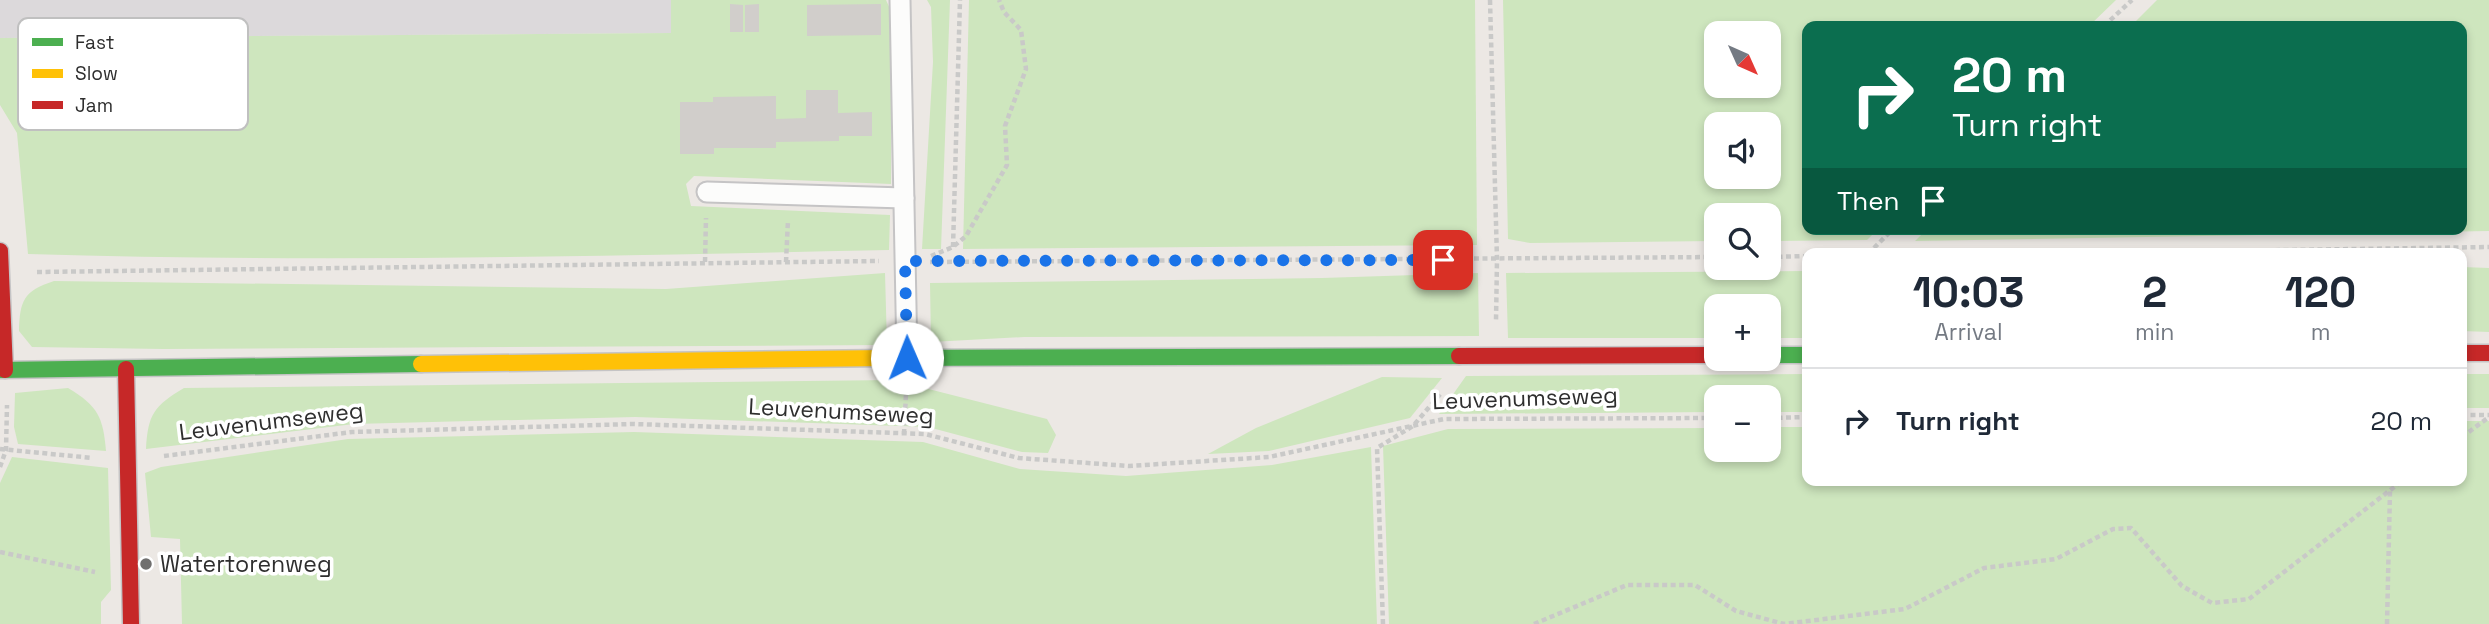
<!DOCTYPE html>
<html lang="en">
<head>
<meta charset="utf-8">
<style>
  :root { --surface:#fff; --page:#f6f6f7; --text:#1f2937; --muted:#747a83; --line:#e0e1e3 }
  body { margin:0; font-family:"Space Grotesk",sans-serif; background:var(--page); color:var(--text); height:100vh; display:flex; flex-direction:column; font-size:26px; white-space:nowrap }
  * { box-sizing:border-box; margin:0 }
  p { font-size:23px; color:var(--muted) }
  .icon { flex:none; width:38px; height:38px; fill:none; stroke:currentColor; stroke-width:2; stroke-linecap:round; stroke-linejoin:round }
  .map { position:relative; flex:1; overflow:hidden }
  .sheet { position:absolute; left:1802px; top:248px; width:665px; height:238px; display:flex; flex-direction:column; background:var(--surface); border-radius:14px; box-shadow:0 4px 10px #0003 }
  .sheet>* { flex:none }
  .hud { position:absolute; left:1802px; top:21px; width:665px; height:214px; border-radius:14px; box-shadow:0 4px 10px #0003; background:#0b6e4f; color:#fff; overflow:hidden }
  .needle { width:46px; rotate:135deg }
  .tools { position:absolute; left:1704px; top:21px; display:grid; gap:14px }
  .tools a { display:grid; place-items:center; width:77px; height:77px; border-radius:14px; background:var(--surface); box-shadow:0 4px 10px #0003; font-size:35px }
  .pin { position:absolute; display:grid; place-items:center; width:60px; height:60px; color:#fff; margin:-30px; border-radius:14px; box-shadow:0 4px 10px #0006 }
  .me { position:absolute; width:77px; margin:-38px; rotate:359deg; stroke-linejoin:round; filter:drop-shadow(0 0 5px #0008) }
  .turn { display:flex; align-items:center; gap:24px; height:147px; padding:0 35px; font-size:32px }
  .turn .icon { width:91px; height:91px; stroke-width:2.5 }
  .turn b { display:block; font-size:49px; line-height:60px }
  .then { display:flex; align-items:center; height:66px; padding:0 35px; background:#0003; gap:14px; font-size:26px }
  .eta { display:flex; justify-content:space-evenly; align-items:center; height:119px; text-align:center }
  .eta b { font-size:42px; font-weight:600; line-height:49px }
  ul { padding:0; list-style:none }
  li { display:flex; align-items:center; gap:21px; height:105px; padding:0 35px; border-top:2px solid var(--line) }
  li div { flex:1 }
  li b { display:block; font-size:26px }
  li em { font-style:normal }
  .map>svg:first-child { display:block }
</style>
</head>
<body>
<div class="map">
<svg width="2489" height="624" viewBox="0 0 2489 624">
  <rect width="100%" height="100%" fill="#ece8e4"/>
  <path fill="#dcd9db" d="M 0,0 L 671,0 L 672,33 L 0,38 Z"/>
  <g fill="#cee6be" fill-rule="evenodd">
    <path d="M 671,0 L 886,0 L 891,11 L 891,184 L 694,176 L 686,184 L 691,206 L 890,215 L 889,250 C 603,256 315,263 28,254 L 17,133 L 0,105 L 0,38 L 671,33 Z"/>
    <path d="M 927,0 L 950,0 L 941,249 L 922,249 L 933,62 L 931,7 Z"/>
    <path d="M 969,0 L 1475,0 L 1477,245 L 963,249 Z"/>
    <path d="M 1503,0 L 2116,0 L 2089,26 L 1808,26 L 1808,229 L 1878,229 L 1867,240 L 1769,241 L 1769,215 L 1717,215 L 1717,241 L 1530,243 L 1508,239 ZM 1717,33 L 1769,33 L 1769,86 L 1717,86 ZM 1717,124 L 1769,124 L 1769,177 L 1717,177 Z"/>
    <path d="M 2157,0 L 2489,0 L 2489,231 L 1915,241 L 1927,229 L 2462,229 L 2462,26 L 2131,26 Z"/>
    <path d="M 2462,267 L 2489,268 L 2489,332 L 2462,331 Z"/>
    <path d="M 1808,271 L 1808,338 L 1769,338 L 1769,306 L 1717,306 L 1717,338 L 1508,338 L 1506,273 Z"/>
    <path d="M 885,273 L 887,345 L 163,349 L 32,347 L 19,331 C 20,301 23,291 54,281 L 666,289 Z"/>
    <path d="M 1478,273 L 1479,336 L 1024,337 L 931,342 L 930,283 L 1322,278 Z"/>
    <path d="M 1808,374 L 1808,412 L 1769,412 L 1769,397 L 1717,397 L 1717,412 L 1439,414 L 1466,376 Z"/>
    <rect x="2462" y="374" width="27" height="34"/>
    <path d="M 1382,377 L 1442,378 L 1410,418 L 1269,451 L 1208,454 L 1256,428 Z"/>
    <path d="M 893,380 L 1047,419 L 1056,435 L 1048,453 L 1022,452 L 928,427 L 635,417 L 354,424 L 146,449 C 148,414 154,406 184,388 Z"/>
    <path d="M 68,388 C 98,406 103,417 106,451 L 18,444 L 14,427 L 15,393 Z"/>
    <path d="M 2462,421 L 2489,421 L 2489,624 L 1389,624 L 1383,446 L 1448,429 L 1717,428 L 1717,450 L 1769,450 L 1769,427 L 1808,427 L 1808,481 L 2462,481 Z"/>
    <path d="M 634,432 L 923,442 L 1020,469 L 1126,476 L 1272,465 L 1371,447 L 1377,624 L 182,624 L 180,539 L 151,537 L 145,473 L 161,467 L 348,439 Z"/>
    <path d="M 12,457 L 108,468 L 111,590 L 101,602 L 101,624 L 0,624 L 0,483 Z"/>
  </g>
  <g fill="#d1cecb">
    <path d="M 730,4 L 743,5 L 743,32 L 730,32 Z"/>
    <path d="M 759,4 L 759,32 L 745,32 L 745,5 Z"/>
    <path d="M 881,4 L 881,35 L 807,36 L 807,5 Z"/>
    <path d="M 806,90 L 838,90 L 838,113 L 872,112 L 872,136 L 839,136 L 839,141 L 776,142 L 776,148 L 714,148 L 714,154 L 680,154 L 680,102 L 713,102 L 713,97 L 776,96 L 776,119 L 806,118 Z"/>
  </g>
  <g fill="none" stroke-linecap="round" stroke-linejoin="round">
    <defs>
      <g id="lane">
        <path d="M 900,0 L 907,358"/>
        <path d="M 707,192 L 904,198"/>
      </g>
      <g id="fast">
        <path d="M 1769,355 L 1808,355"/>
        <path d="M 886,358 L 1459,356"/>
        <path d="M 0,370 L 421,364"/>
      </g>
      <path id="slow" d="M 421,364 L 886,358"/>
      <g id="jam">
        <path d="M 0,251 L 5,370"/>
        <path d="M 2462,353 L 2489,353"/>
        <path d="M 1459,356 L 1717,355"/>
        <path d="M 126,369 L 131,624"/>
      </g>
    </defs>
    <use href="#lane" stroke="#c5c4c5" stroke-width="23"/>
    <use href="#fast" stroke="#c5c4c5" stroke-width="19"/>
    <use href="#slow" stroke="#c5c4c5" stroke-width="19"/>
    <use href="#jam" stroke="#c5c4c5" stroke-width="19"/>
    <g stroke="#c9c9c8" stroke-width="4.5" stroke-dasharray="5 3.5" stroke-linecap="butt">
      <path d="M 1490,0 L 1497,260 L 1496,321"/>
      <path d="M 2104,26 L 2132,0"/>
      <path d="M 953,247 L 960,0"/>
      <path d="M 1868,254 L 1893,229"/>
      <path d="M 2020,254 L 2489,247"/>
      <path d="M 931,256 L 953,247 L 966,236 L 1007,165 L 1005,126 L 1026,69 L 1021,30 L 1004,12 L 999,0"/>
      <path d="M 1769,257 L 1808,256"/>
      <path d="M 705,262 L 706,218"/>
      <path d="M 786,262 L 788,220"/>
      <path d="M 930,262 L 1717,257"/>
      <path d="M 37,272 L 879,261"/>
      <path d="M 2462,415 L 2489,415"/>
      <path d="M 1769,418 L 1808,417"/>
      <path d="M 904,434 L 906,393"/>
      <path d="M 2462,437 L 2489,417"/>
      <path d="M 0,449 L 93,458"/>
      <path d="M 164,456 L 352,432 L 634,424 L 925,434 L 1019,458 L 1129,466 L 1269,457 L 1444,419 L 1717,418"/>
      <path d="M 0,467 L 6,450 L 7,405"/>
      <path d="M 0,552 L 95,572"/>
      <path d="M 1383,624 L 1377,448 L 1413,426 L 1442,392"/>
      <path d="M 1534,624 L 1627,585 L 1695,585 L 1736,611 L 1784,624 L 1905,609 L 1984,568 L 2056,559 L 2113,529 L 2131,528 L 2182,586 L 2212,603 L 2249,599 L 2402,481"/>
      <path d="M 2387,624 L 2390,491"/>
    </g>
    <use href="#lane" stroke="#fcfcfb" stroke-width="19"/>
    <use href="#fast" stroke="#4caf50" stroke-width="16"/>
    <use href="#slow" stroke="#ffc107" stroke-width="16"/>
    <use href="#jam" stroke="#c62828" stroke-width="16"/>
  </g>
  <g fill="none" stroke-linecap="round" stroke-linejoin="round">
    <path stroke="#1a73e8" stroke-width="12" stroke-dasharray="0 21.6" d="M 907,358 L 905,261 L 1443,260"/>
  </g>
  <circle fill="#706f6e" stroke="#fff" stroke-width="2.5" cx="146" cy="564" r="7"/>
  <g text-anchor="middle" dominant-baseline="central" stroke-width="7" stroke-linejoin="round" paint-order="stroke">
    <g font-size="23" fill="#2e2e2e" stroke="#fff">
      <text transform="translate(1525 398) rotate(-2)">Leuvenumseweg</text>
      <text transform="translate(841 411) rotate(3)">Leuvenumseweg</text>
      <text transform="translate(271 421) rotate(-7)">Leuvenumseweg</text>
    </g>
    <g font-size="23" fill="#2e2e2e" stroke="#fff" text-anchor="start">
      <text x="160" y="564">Watertorenweg</text>
    </g>
  </g>
  <rect x="18" y="18" width="230" height="112" rx="10" fill="#fff" stroke="#c0c0c0" stroke-width="2"/>
  <rect x="32" y="38" width="31" height="8" fill="#4caf50"/>
  <rect x="32" y="69" width="31" height="9" fill="#ffc107"/>
  <rect x="32" y="101" width="31" height="8" fill="#c62828"/>
  <g font-size="19" fill="#2e2e2e">
    <text x="75" y="49">Fast</text>
    <text x="75" y="80">Slow</text>
    <text x="75" y="112">Jam</text>
  </g>
</svg>
<div class="tools">
<a><svg class="needle" viewBox="-14 -14 28 28"><path d="M0-13l5 13h-10z" fill="#e53935"/><path d="M0 13l5-13h-10z" fill="#747a83"/></svg></a>
<a><svg class="icon" aria-label="sound" viewBox="0 0 24 24"><path d="M4 9h4l5-4v14l-5-4H4zM17 9q2 3 0 6"/></svg></a>
<a><svg class="icon" aria-label="search" viewBox="0 0 24 24"><circle cx="10" cy="10" r="6"/><path d="M15 15l6 6"/></svg></a>
<a>+</a>
<a>−</a>
</div>
<div class="pin" style="left:1443px;top:260px;background:#d93025"><svg class="icon" aria-label="arrive" viewBox="0 0 24 24"><path d="M6 21V4h12l-3 4 3 4H6"/></svg></div>
<svg class="me" style="left:907px;top:358px" viewBox="-20 -20 40 40"><circle r="19" fill="#fff"/><path d="M0-13L10 11 0 6-10 11z" fill="#1a73e8"/></svg>
<div class="hud">
<div class="turn"><svg class="icon" aria-label="right" viewBox="0 0 24 24"><path d="M7 20v-9h11M14 6l5 5-5 5"/></svg><div><b>20 m</b>Turn right</div></div>
<div class="then">Then<svg class="icon" aria-label="arrive" viewBox="0 0 24 24"><path d="M6 21V4h12l-3 4 3 4H6"/></svg></div>
</div>
<section class="sheet">
<div class="eta">
<div><b>10:03</b><p>Arrival</p></div>
<div><b>2</b><p>min</p></div>
<div><b>120</b><p>m</p></div>
</div>
<ul>
<li><svg class="icon" aria-label="right" viewBox="0 0 24 24"><path d="M7 20v-9h11M14 6l5 5-5 5"/></svg><div><b>Turn right</b></div><em>20 m</em></li>
</ul>
</section>
</div>
</body>
</html>
